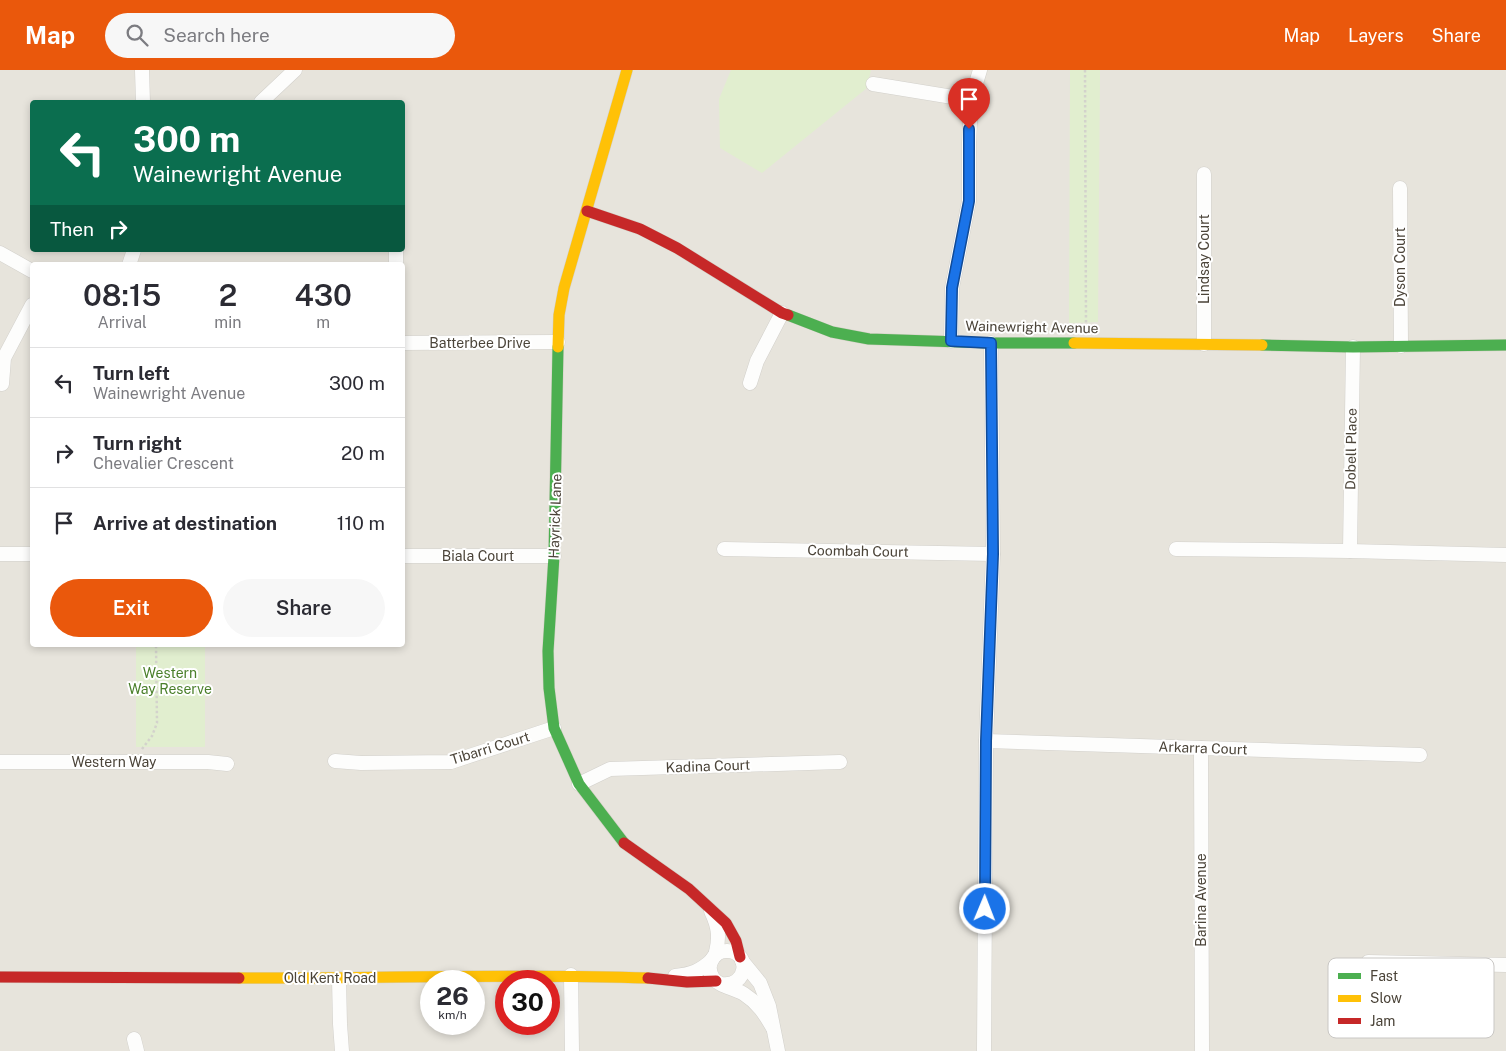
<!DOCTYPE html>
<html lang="en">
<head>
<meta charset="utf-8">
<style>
  :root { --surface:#fff; --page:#f7f7f7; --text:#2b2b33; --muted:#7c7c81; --line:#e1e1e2; --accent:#ea580c }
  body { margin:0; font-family:"Public Sans",sans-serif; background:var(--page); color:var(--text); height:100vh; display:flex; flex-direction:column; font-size:19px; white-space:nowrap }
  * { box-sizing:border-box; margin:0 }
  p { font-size:16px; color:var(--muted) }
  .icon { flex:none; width:28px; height:28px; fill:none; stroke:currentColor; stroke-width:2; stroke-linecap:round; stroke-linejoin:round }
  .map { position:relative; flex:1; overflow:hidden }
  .sheet { position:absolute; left:30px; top:192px; width:375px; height:385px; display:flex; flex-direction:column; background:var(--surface); border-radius:5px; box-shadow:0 2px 8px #0003 }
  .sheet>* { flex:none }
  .guide { position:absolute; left:30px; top:30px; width:375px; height:152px; border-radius:5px; box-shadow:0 2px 8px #0003; background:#0b6e4f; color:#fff; overflow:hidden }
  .speed { position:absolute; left:420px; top:900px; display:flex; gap:10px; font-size:25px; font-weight:700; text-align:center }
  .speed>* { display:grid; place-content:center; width:65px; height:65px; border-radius:50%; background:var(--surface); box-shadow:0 2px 8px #0003; line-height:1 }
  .speed small { font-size:12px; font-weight:400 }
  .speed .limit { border:8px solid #d22; background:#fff; color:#111 }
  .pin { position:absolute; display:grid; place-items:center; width:42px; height:42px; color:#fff; margin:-51px -21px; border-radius:50% 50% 50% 0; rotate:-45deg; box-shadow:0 0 5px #0007 }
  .pin .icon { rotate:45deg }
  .me { position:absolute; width:55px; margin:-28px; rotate:1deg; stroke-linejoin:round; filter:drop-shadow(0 0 4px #0008) }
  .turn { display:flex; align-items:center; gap:18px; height:105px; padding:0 20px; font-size:22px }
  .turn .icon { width:65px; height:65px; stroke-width:2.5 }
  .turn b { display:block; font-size:35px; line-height:42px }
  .then { display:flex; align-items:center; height:48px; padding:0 20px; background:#0003; gap:10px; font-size:19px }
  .eta { display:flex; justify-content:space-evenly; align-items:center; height:85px; text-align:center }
  .eta b { font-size:30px; font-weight:600; line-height:35px }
  .button { display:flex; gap:10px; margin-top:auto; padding:10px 20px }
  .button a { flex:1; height:58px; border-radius:30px; background:var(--accent); color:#fff; font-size:20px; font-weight:600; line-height:58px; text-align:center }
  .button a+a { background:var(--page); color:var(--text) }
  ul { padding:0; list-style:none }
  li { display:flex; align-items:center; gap:15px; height:70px; padding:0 20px; border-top:1px solid var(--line) }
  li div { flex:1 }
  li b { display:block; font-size:19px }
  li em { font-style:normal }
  header { display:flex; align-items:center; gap:30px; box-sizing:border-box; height:70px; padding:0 25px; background:var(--accent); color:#fff }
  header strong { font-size:24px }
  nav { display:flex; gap:28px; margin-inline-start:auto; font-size:18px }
  .search { width:350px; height:45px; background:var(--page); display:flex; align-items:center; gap:12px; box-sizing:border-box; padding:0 18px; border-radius:28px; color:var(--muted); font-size:19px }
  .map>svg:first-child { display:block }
</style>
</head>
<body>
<header>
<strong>Map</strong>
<div class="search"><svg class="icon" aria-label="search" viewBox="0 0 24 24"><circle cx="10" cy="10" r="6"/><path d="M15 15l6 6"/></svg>Search here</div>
<nav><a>Map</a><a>Layers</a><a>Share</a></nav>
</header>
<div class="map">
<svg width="1506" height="981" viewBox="0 0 1506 981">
  <rect width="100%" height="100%" fill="#f4f2ee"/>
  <path fill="#e7e4dc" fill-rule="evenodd" d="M 0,0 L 1506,0 L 1506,981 L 0,981 ZM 32,32 L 402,32 L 402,180 L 32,180 ZM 32,195 L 402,195 L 402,575 L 32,575 ZM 431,911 L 474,911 L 474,954 L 431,954 ZM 506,911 L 549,911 L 549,954 L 506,954 Z"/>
  <g fill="#e1eecf">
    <path d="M 731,0 L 871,0 L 867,18 L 762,103 L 720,78 L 719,29 Z"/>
    <path d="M 1070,0 L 1100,0 L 1098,252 L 1069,253 Z"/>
    <rect x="136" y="575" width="69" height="102"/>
  </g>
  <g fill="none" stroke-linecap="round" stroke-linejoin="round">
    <defs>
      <g id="street">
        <path d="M 142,0 L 143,32"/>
        <path d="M 873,14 L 971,30"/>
        <path d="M 261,32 L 295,0"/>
        <path d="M 1400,118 L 1401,276"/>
        <path d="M 0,183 L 32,201"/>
        <path d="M 129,195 L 134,180"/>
        <path d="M 396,195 L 396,180"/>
        <path d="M 951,271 L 952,218 L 969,131 L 969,73 L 971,30 L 980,0"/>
        <path d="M 402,273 L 558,272"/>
        <path d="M 1204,274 L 1204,104"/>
        <path d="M 750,313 L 757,291 L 782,243"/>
        <path d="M 2,314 L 4,288 L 32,235"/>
        <path d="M 724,479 L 993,484"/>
        <path d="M 1176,479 L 1350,481 L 1506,485"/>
        <path d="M 1350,481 L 1353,277"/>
        <path d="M 0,484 L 32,484"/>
        <path d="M 402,486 L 554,486"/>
        <path d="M 986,671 L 1420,685"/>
        <path d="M 1201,678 L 1202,981"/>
        <path d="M 335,691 L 361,693 L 451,692 L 554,658"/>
        <path d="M 0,692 L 208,692 L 227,694"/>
        <path d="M 579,714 L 610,699 L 840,692"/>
        <path d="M 711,841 C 719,858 720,867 715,886"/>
        <path d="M 742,891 L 760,913 L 769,936 L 778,981"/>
        <path d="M 1368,892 L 1506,895"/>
        <path d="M 571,905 L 572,981"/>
        <path d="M 675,906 C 692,904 700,901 712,890"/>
        <path d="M 339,909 L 340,954 L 342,981"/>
        <path d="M 721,914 C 748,918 751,882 728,881 C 713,880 705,896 713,908 C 720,917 735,918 744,924 C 758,933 765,944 773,958"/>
        <path d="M 134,969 L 137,981"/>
        <path d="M 984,981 L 986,671 L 993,484 L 991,273"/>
      </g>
      <g id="fast">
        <path d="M 788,245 L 832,262 L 869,269 L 991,273 L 1074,273"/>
        <path d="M 1262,275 L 1353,277 L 1506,275"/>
        <path d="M 558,277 L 554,486 L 548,581 L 549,618 L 554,658 L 579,714 L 624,773"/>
      </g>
      <g id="slow">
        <path d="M 1074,273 L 1262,275"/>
        <path d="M 558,277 L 559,245 L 564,218 L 627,0"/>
        <path d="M 239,908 C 375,909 512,903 648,908"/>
      </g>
      <g id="jam">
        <path d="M 587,141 L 640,159 L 677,178 L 782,243 L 788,245"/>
        <path d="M 624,773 L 689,819 L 726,853 L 736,871 L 740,887"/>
        <path d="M 0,907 L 239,908"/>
        <path d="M 648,908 L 687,912 L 716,911"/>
      </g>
    </defs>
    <use href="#street" stroke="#d2d0cb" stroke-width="15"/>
    <use href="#fast" stroke="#d3cfc5" stroke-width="12"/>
    <use href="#slow" stroke="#d3cfc5" stroke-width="12"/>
    <use href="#jam" stroke="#d3cfc5" stroke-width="12"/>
    <g stroke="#d3d2cc" stroke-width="2.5" stroke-dasharray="2.5 2.5" stroke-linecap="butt">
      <path d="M 1085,0 L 1086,258"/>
      <path d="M 142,679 L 152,666 L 157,653 L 156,575"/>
    </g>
    <use href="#street" stroke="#fdfdfc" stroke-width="14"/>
    <use href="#fast" stroke="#4caf50" stroke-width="11"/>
    <use href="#slow" stroke="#ffc107" stroke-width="11"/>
    <use href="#jam" stroke="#c62828" stroke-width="11"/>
  </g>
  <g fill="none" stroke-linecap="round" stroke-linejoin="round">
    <defs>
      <path id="route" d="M 969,59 L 969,131 L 952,218 L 951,271 L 991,273 L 993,484 L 986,671 L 985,839"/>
    </defs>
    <use href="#route" stroke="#114b97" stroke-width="12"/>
    <use href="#route" stroke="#1a73e8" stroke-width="9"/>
  </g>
  <g text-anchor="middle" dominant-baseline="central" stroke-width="4" stroke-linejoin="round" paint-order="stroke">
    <g font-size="14" fill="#4b4439" stroke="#fff">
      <text transform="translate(1204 189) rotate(-90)">Lindsay Court</text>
      <text transform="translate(1400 197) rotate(-90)">Dyson Court</text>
      <text transform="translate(1032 257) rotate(1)">Wainewright Avenue</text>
      <text x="480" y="273">Batterbee Drive</text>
      <text transform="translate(1351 379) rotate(-89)">Dobell Place</text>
      <text transform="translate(555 446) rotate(-88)">Hayrick Lane</text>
      <text transform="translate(858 481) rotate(1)">Coombah Court</text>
      <text x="478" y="486">Biala Court</text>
      <text transform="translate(490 678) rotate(-17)">Tibarri Court</text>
      <text transform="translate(1203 678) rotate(2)">Arkarra Court</text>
      <text x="114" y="692">Western Way</text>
      <text transform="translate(708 696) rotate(-2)">Kadina Court</text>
      <text transform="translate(1201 830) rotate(-90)">Barina Avenue</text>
      <text x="330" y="908">Old Kent Road</text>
    </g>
    <g font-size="14" fill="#4a7f2a" stroke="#fff">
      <text x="170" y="603">Western<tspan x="170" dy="16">Way Reserve</tspan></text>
    </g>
  </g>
  <rect x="1328" y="888" width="166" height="80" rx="8" fill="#fff" stroke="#c9c7c4" stroke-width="1"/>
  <rect x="1338" y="903" width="23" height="6" fill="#4caf50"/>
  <rect x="1338" y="925" width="23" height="7" fill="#ffc107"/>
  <rect x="1338" y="948" width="23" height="6" fill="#c62828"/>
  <g font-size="14" fill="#4b4439">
    <text x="1370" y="911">Fast</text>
    <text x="1370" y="933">Slow</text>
    <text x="1370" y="956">Jam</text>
  </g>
</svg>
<div class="speed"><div>26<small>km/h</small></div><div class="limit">30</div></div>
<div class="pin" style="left:969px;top:59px;background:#d93025"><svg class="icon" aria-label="arrive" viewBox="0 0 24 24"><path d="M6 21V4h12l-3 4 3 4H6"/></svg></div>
<svg class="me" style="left:985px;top:839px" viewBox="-20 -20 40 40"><circle r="17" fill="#1a73e8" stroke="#fff" stroke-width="3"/><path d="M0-11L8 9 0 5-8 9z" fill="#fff"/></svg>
<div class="guide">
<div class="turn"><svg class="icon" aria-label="left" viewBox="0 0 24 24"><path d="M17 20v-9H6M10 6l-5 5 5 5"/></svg><div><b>300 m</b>Wainewright Avenue</div></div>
<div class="then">Then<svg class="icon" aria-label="right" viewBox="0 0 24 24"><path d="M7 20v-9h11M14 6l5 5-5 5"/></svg></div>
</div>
<section class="sheet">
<div class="eta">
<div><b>08:15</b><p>Arrival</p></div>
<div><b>2</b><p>min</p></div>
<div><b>430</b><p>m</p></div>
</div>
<ul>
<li><svg class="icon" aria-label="left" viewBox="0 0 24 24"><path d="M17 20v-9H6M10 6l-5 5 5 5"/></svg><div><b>Turn left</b><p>Wainewright Avenue</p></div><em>300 m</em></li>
<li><svg class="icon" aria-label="right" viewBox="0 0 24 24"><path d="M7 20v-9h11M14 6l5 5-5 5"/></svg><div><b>Turn right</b><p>Chevalier Crescent</p></div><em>20 m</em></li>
<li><svg class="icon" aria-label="arrive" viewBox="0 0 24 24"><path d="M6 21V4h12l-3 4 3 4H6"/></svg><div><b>Arrive at destination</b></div><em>110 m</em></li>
</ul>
<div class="button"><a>Exit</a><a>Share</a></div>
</section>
</div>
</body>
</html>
